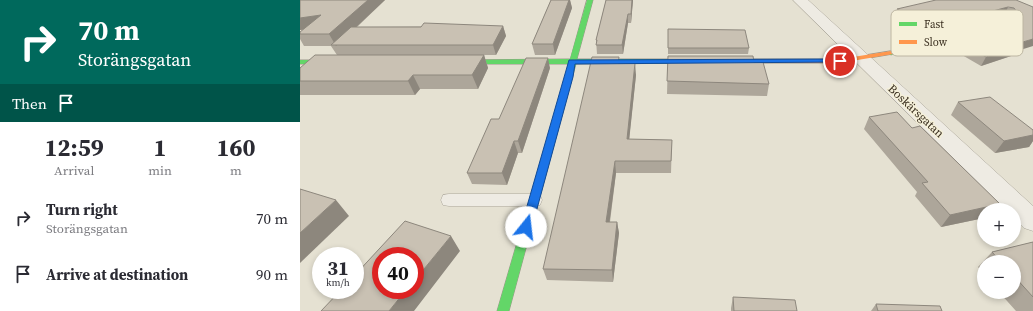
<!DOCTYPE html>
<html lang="en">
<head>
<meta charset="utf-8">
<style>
  :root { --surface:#fff; --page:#f2f2f3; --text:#2b2b33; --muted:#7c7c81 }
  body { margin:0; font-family:"Source Serif 4",serif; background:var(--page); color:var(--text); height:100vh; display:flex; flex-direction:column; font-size:15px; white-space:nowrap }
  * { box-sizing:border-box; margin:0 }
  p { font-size:13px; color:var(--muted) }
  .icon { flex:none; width:22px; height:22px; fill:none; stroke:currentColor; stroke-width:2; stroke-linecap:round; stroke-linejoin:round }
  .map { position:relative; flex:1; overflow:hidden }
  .sheet { display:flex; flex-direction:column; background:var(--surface); width:300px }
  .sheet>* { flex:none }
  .hud { background:#00695c; color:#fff; overflow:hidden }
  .controls { position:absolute; left:677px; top:203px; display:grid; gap:8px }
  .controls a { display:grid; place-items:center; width:44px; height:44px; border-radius:50%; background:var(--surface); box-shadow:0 2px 6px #0003; font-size:20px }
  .speed { position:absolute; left:12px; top:247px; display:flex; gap:8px; font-size:20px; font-weight:700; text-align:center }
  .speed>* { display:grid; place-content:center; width:52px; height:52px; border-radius:50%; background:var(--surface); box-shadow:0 2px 6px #0003; line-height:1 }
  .speed small { font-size:10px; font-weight:400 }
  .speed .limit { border:6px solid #d22; background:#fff; color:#111 }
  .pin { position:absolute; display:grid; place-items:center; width:34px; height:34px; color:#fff; margin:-17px; border:2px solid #fff; border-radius:50%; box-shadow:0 1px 4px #0007 }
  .me { position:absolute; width:44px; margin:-22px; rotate:16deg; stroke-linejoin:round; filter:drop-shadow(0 0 3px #0008) }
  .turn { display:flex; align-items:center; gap:14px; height:84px; padding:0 12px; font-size:18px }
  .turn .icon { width:52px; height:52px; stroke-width:2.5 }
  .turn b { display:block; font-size:28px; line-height:34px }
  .then { display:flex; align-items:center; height:38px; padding:0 12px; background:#0003; gap:8px; font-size:15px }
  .eta { display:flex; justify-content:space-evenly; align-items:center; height:68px; text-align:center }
  .eta b { font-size:24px; font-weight:700; line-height:28px }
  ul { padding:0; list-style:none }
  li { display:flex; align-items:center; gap:12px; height:56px; padding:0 12px }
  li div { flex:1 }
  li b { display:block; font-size:15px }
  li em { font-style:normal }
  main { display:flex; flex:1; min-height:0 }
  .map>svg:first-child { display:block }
</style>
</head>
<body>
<main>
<section class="sheet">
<div class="hud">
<div class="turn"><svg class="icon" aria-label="right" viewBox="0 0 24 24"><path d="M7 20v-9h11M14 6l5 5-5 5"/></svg><div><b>70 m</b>Storängsgatan</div></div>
<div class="then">Then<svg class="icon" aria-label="arrive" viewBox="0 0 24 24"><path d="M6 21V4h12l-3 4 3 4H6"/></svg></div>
</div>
<div class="eta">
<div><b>12:59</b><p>Arrival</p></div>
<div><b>1</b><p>min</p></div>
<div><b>160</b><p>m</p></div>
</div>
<ul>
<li><svg class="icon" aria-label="right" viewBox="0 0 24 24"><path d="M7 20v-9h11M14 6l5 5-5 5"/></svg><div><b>Turn right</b><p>Storängsgatan</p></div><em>70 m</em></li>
<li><svg class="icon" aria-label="arrive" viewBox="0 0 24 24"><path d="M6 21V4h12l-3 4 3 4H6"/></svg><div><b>Arrive at destination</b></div><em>90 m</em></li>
</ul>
</section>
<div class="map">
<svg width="733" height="311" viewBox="0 0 733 311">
  <rect width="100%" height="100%" fill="#e5e1d2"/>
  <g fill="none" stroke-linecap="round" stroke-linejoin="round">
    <defs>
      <path id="lane" d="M 149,194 L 234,194 L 240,195 L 242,200 L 240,205 L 234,206 L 149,206 L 143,205 L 141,200 L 143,195 Z"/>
      <path id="street" d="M 493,0 L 508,0 L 733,206 L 733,231 L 724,228 L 714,218 L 714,210 L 706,210 Z"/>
      <g id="fast">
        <path d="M 287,0 L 293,0 L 277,59 L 421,59 L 424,61 L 421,63 L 276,64 L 209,311 L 197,311 L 269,64 L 157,64 L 153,62 L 157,60 L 270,59 Z"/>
        <path d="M 675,27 L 678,29 L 677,30 L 593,54 L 591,55 L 588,53 Z"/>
        <path d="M 0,60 L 37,60 L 41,62 L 37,64 L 0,64 Z"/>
      </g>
      <path id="slow" d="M 591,51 L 594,53 L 593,54 L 540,63 L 421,63 L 418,61 L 421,59 L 540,59 Z"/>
    </defs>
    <use href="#lane" stroke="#aba69a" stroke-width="1"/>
    <use href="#street" stroke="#aba69a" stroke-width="1"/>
    <use href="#fast" stroke="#9b968a" stroke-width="1"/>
    <use href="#slow" stroke="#9b968a" stroke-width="1"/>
    <path stroke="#c6c3b9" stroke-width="2" stroke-dasharray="2 1.5" stroke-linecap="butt" d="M 704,21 L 704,18 L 713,18"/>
    <use href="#lane" fill="#eeebe3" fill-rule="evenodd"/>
    <use href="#street" fill="#eeebe3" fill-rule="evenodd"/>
    <use href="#fast" fill="#63d668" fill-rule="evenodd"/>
    <use href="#slow" fill="#ff974d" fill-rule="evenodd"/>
  </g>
  <g fill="#ada69a">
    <path d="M 0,0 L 85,0 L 57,27 L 203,26 L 206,36 L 196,55 L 184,55 L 188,68 L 178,89 L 120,89 L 115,95 L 0,95 L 0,68 L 37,55 L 31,46 L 4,46 L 0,39 L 0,32 L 3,30 L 0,30 Z"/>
    <path d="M 251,0 L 270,0 L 272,8 L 255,55 L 235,55 L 232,44 Z"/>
    <path d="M 306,0 L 333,0 L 331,23 L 328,23 L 323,54 L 297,54 L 296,40 Z"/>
    <path d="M 733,7 L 717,51 L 714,55 L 681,66 L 643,44 L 648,36 L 710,18 L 709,17 L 704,16 L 628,36 L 594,17 L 597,9 Z"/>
    <path d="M 368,29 L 449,48 L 448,54 L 368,54 Z"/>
    <path d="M 368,56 L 469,84 L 467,96 L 367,94 Z"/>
    <path d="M 320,63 L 336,75 L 329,139 L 372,140 L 371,173 L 316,173 L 310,222 L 317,222 L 319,233 L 313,282 L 247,280 L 243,269 Z"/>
    <path d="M 250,68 L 222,153 L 218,153 L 207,185 L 172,184 L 167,173 L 199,119 Z"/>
    <path d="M 658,102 L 733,130 L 733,141 L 729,147 L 695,153 L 651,115 Z"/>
    <path d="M 569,117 L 612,128 L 684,210 L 684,218 L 641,227 L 615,196 L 617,192 L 564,129 Z"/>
    <path d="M 733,242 L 733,311 L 716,311 L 699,292 L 714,292 L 714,262 L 684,262 L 684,274 L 678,267 L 692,252 Z"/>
    <path d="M 433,297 L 497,311 L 431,311 L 431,308 Z"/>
    <path d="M 576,304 L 642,311 L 571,311 Z"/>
  </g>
  <g fill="#8d877d">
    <path d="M 68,0 L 85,0 L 36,46 L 29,34 Z"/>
    <path d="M 269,0 L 270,0 L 272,8 L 255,55 L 253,44 Z"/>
    <path d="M 332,0 L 333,0 L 331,23 L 331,14 Z"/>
    <path d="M 708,7 L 704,16 L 628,36 L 632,27 Z"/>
    <path d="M 328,14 L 328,23 L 323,54 L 322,45 Z"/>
    <path d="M 21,15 L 27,26 L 0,30 L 0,18 Z"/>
    <path d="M 203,26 L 206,36 L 196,55 L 193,45 Z"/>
    <path d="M 733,39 L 733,46 L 717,51 L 714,55 L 681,66 L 686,57 L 716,44 Z"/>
    <path d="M 184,55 L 188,68 L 178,89 L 172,75 Z"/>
    <path d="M 248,58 L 250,68 L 222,153 L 218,141 Z"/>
    <path d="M 335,63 L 336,75 L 328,151 L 327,139 Z"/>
    <path d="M 113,75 L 120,89 L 115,95 L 108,81 Z"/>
    <path d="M 733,135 L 733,141 L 729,147 L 695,153 L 704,141 Z"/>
    <path d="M 214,141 L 218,153 L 207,185 L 202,173 Z"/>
    <path d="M 315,161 L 316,173 L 308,233 L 306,222 Z"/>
    <path d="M 36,200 L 49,216 L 0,263 L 0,233 Z"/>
    <path d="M 700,204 L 695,210 L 684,210 L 684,218 L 641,227 L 650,215 Z"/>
    <path d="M 317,222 L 319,233 L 313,282 L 312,270 Z"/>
    <path d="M 151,236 L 160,251 L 114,311 L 89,311 L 106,290 L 115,290 L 115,280 Z"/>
  </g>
  <g fill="#c9c1b3" stroke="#8d877d">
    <path d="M 0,0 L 68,0 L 29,34 L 0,34 L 0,32 L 21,15 L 0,18 Z"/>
    <path d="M 251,0 L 269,0 L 253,44 L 232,44 Z"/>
    <path d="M 306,0 L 332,0 L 331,14 L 328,14 L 322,45 L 296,45 L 297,40 L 296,40 Z"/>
    <path d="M 636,0 L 716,0 L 733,7 L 733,39 L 716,44 L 720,46 L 686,57 L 648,36 L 714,17 L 717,12 L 714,8 L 708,7 L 632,27 L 597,9 Z"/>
    <path d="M 124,23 L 203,26 L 193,45 L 31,45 L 51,27 L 121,27 Z"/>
    <path d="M 368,29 L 445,30 L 449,48 L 368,48 Z"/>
    <path d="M 15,55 L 184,55 L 172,75 L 113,75 L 108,81 L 0,81 L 0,68 Z"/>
    <path d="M 368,56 L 453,56 L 454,62 L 463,62 L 469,84 L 367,81 Z"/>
    <path d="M 292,57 L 319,57 L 318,63 L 335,63 L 327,139 L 372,140 L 371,161 L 315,161 L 306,222 L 317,222 L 312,270 L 243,269 Z"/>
    <path d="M 226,58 L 248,58 L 218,141 L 214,141 L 202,173 L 167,173 L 191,119 L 199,119 Z"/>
    <path d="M 690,97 L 733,130 L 733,135 L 704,141 L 658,102 Z"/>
    <path d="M 597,112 L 612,128 L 620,126 L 700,204 L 650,215 L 622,183 L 628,182 L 569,117 Z"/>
    <path d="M 0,189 L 36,200 L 0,233 Z"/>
    <path d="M 105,221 L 151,236 L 115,280 L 115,256 L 81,256 L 81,290 L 106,290 L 89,311 L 21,311 L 41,290 L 55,290 L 55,275 Z"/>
    <path d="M 733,242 L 733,297 L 714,276 L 714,262 L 701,262 L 692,252 Z"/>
    <path d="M 433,297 L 495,300 L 497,311 L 434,311 Z"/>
    <path d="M 576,304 L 640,306 L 642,311 L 578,311 Z"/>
  </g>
  <path fill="#1a73e8" stroke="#114b97" d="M 540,59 L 543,61 L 542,62 L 275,64 L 273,77 L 232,227 L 230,230 L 226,232 L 223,230 L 221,227 L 269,60 Z"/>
  <g text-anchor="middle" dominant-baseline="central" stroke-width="3" stroke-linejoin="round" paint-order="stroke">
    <g font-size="12" fill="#3b3021" stroke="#f5f0d9">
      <text transform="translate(616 111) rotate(43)">Boskärsgatan</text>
    </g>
  </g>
  <rect x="591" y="10" width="132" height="46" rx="6" fill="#f5f0d9" stroke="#bdb6a2" stroke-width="1"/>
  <rect x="599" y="22" width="18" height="4" fill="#63d668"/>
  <rect x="599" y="40" width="18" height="4" fill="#ff974d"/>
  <g font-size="11" fill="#3b3021">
    <text x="624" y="28">Fast</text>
    <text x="624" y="46">Slow</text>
  </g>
</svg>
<div class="controls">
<a>+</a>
<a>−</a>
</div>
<div class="speed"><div>31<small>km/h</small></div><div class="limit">40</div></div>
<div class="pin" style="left:540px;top:61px;background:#d93025"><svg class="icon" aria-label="arrive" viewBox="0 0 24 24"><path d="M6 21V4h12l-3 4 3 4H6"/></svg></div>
<svg class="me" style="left:226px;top:227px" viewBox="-20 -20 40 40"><circle r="19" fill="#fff"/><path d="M0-13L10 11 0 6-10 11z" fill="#1a73e8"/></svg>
</div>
</main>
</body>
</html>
